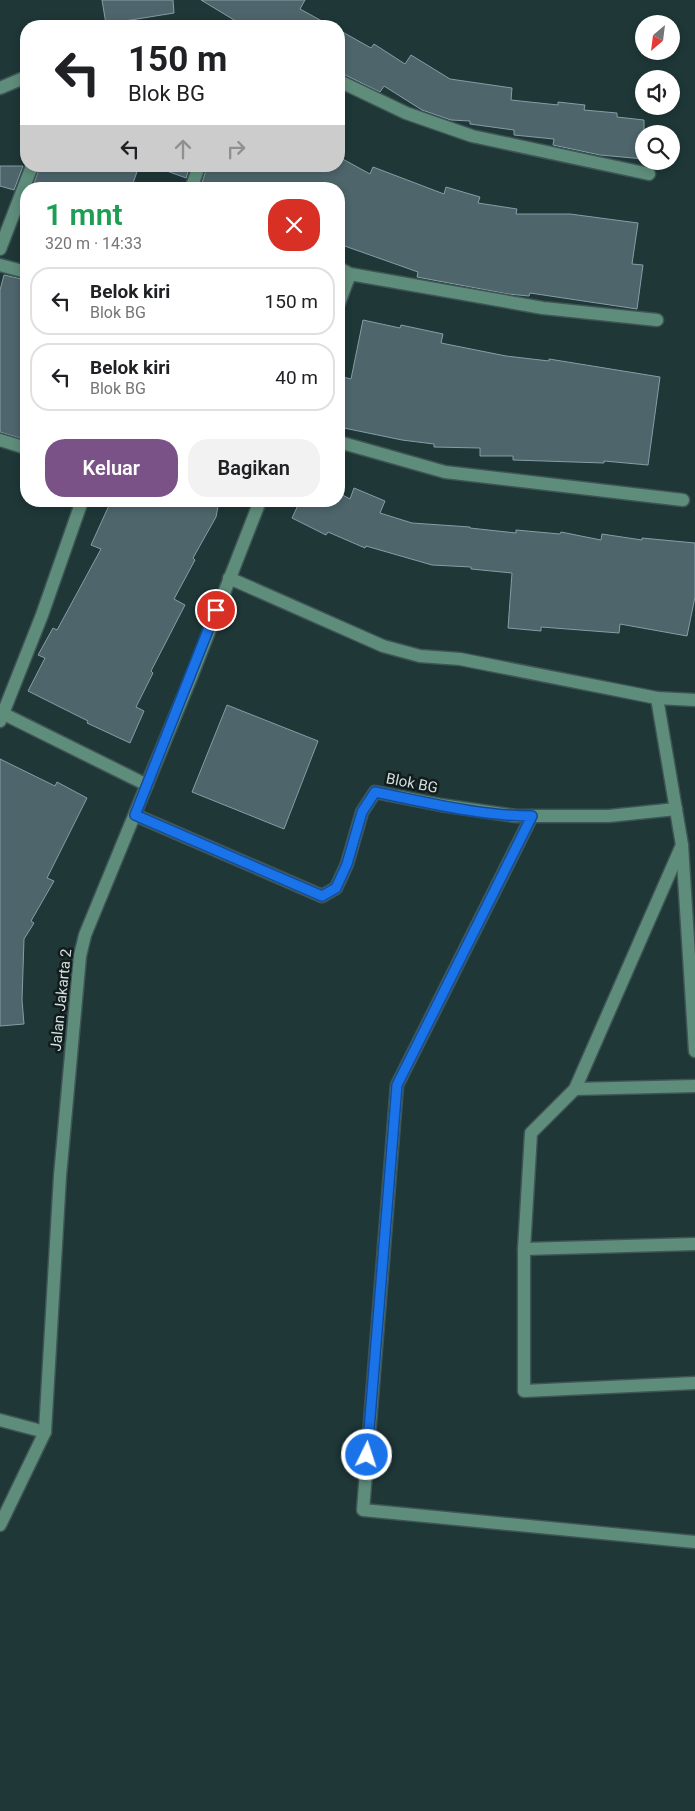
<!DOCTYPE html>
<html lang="id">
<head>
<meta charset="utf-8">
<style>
  :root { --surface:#fff; --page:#f2f2f2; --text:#202124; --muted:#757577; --line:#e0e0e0; --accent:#7a5287 }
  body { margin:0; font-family:Roboto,sans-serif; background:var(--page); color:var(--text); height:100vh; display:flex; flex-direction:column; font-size:19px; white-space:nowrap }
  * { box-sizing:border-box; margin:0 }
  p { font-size:16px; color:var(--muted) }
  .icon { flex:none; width:28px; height:28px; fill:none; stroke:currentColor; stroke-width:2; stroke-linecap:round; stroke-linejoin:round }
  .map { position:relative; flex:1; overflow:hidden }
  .side { position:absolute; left:20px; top:182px; width:325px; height:325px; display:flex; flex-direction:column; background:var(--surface); border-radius:20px; box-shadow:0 2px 8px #0003 }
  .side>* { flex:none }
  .banner { position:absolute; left:20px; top:20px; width:325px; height:152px; border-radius:20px; box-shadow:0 2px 8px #0003; background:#fff; color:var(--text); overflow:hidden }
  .needle { width:32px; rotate:208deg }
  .fabs { position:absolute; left:635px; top:15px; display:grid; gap:10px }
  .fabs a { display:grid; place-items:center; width:45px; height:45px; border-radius:50%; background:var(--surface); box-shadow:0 2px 8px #0003; font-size:25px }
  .pin { position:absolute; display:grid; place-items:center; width:42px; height:42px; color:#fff; margin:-21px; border:2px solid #fff; border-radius:50%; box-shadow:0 1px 5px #0007 }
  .me { position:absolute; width:55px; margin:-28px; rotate:4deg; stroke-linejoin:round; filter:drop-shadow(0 0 4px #0008) }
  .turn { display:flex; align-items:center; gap:18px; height:105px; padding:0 25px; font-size:22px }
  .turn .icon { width:65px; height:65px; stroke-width:2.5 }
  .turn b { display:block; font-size:35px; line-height:42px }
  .lanes { display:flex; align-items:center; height:48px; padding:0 25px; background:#0003; justify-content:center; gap:25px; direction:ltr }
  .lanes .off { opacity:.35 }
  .round { display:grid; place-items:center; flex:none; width:52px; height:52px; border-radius:20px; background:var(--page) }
  .overview { display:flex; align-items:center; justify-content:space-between; height:85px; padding:0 25px }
  h1 { font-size:30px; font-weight:600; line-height:38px; color:#1e9e55 }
  .button { display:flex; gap:10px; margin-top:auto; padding:10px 25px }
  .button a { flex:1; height:58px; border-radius:20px; background:var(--accent); color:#fff; font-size:20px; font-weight:600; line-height:58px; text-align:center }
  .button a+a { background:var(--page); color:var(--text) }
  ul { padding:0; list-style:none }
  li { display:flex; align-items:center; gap:15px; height:68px; margin:0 10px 8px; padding:0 15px; border:2px solid var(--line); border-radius:20px }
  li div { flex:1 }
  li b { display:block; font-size:19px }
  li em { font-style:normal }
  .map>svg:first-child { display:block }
</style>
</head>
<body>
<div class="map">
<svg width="695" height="1811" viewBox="0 0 695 1811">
  <rect width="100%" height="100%" fill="#1f3737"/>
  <g fill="#4e656c" stroke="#859da5">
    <path d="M 102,0 L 173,0 L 174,13 L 106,24 Z"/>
    <path d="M 201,0 L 305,0 L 300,9 L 331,26 L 244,26 Z"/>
    <path d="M 339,30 L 371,48 L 374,44 L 405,64 L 411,55 L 450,79 L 512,88 L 511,100 L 558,105 L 558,102 L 585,105 L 584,110 L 617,113 L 617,117 L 644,120 L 644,159 L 600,155 L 553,145 L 554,139 L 514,135 L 514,130 L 470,124 L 470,121 L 451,120 L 422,110 L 384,86 L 380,92 L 339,72 Z"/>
    <path d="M 339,157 L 370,174 L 373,167 L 444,194 L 446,187 L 480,197 L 478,203 L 517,209 L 516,214 L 570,214 L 638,223 L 632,264 L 643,265 L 637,309 L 530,293 L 529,296 L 508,294 L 417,277 L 418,272 L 339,244 L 339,189 L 218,189 L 202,183 L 207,166 L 339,166 Z"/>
    <path d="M 0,166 L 23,166 L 14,190 L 0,186 Z"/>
    <path d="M 40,166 L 139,166 L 131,189 L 32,189 Z"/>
    <path d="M 164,166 L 190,166 L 186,178 L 164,170 Z"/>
    <path d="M 4,275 L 26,280 L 26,440 L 0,432 L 0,290 Z"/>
    <path d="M 363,320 L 400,328 L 401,325 L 443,334 L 441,343 L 506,356 L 549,361 L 549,359 L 660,377 L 648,465 L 604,461 L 604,463 L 513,460 L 513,456 L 480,456 L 480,448 L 434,447 L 434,444 L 402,440 L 339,427 L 339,376 L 351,379 Z"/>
    <path d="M 354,488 L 385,501 L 380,513 L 412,523 L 470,527 L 470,528 L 516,533 L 516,530 L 560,534 L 561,532 L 601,540 L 602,534 L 642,540 L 642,538 L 695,543 L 695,597 L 687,636 L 620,624 L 619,633 L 541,627 L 541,631 L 508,628 L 512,573 L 471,569 L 471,567 L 432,565 L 366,546 L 365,548 L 328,532 L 326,535 L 292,518 L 300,501 L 339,501 L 339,493 L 350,499 Z"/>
    <path d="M 111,501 L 219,501 L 216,517 L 193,558 L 195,560 L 174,599 L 185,605 L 151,671 L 153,673 L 136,707 L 144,711 L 130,743 L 87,723 L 88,721 L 28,691 L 45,658 L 38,655 L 53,628 L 57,630 L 101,549 L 91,545 Z"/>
    <path d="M 227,705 L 318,741 L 284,829 L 192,792 Z"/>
    <path d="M 0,759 L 55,786 L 57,782 L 87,798 L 47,878 L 54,881 L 31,921 L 34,923 L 24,939 L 22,1000 L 24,1024 L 0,1026 Z"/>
  </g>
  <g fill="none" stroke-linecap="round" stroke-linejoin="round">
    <defs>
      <g id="minor">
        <path d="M 339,81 L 406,113 L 472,136 L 649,174"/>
        <path d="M 0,88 L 26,77"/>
        <path d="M 191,189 L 199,166"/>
        <path d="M 0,249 L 32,166"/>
        <path d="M 0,265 L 26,272"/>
        <path d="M 339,268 L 350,274 L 543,308 L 657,320"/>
        <path d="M 339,303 L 350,274"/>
        <path d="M 0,440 L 26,448"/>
        <path d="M 339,442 L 445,472 L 683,500"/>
        <path d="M 229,578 L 383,646 L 420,656 L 460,659 L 657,698 L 695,700"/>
        <path d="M 657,698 L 682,845 L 695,1051"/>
        <path d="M 0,712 L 147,785"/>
        <path d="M 0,721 L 42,615 L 82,501"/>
        <path d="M 135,815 L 322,896 L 336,888 L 347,864 L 362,812 L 375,792 L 441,805 L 516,816 L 609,816 L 676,809"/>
        <path d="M 532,816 L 397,1085 L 363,1510 L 695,1542"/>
        <path d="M 682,845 L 575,1089 L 531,1133 L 524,1249 L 524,1391 L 695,1383"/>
        <path d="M 575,1089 L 695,1086"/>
        <path d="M 524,1249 L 695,1244"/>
        <path d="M 0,1420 L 45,1432"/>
        <path d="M 0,1525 L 45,1432 L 60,1176 L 80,956 L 85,935 L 192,675 L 260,501"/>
      </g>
    </defs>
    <use href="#minor" stroke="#3f5555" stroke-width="15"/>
    <use href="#minor" stroke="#5f8d7b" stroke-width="12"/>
  </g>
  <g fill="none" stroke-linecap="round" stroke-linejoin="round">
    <defs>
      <path id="route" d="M 216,610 L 135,815 L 322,896 L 336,888 L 347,864 L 362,812 L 375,792 C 425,802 481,816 532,816 L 397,1085 L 367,1455"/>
    </defs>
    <use href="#route" stroke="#114b97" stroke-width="12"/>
    <use href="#route" stroke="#1a73e8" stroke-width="9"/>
  </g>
  <g text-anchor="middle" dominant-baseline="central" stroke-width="5" stroke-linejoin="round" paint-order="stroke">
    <g font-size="15" fill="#d1dfde" stroke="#121c1c">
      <text transform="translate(412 783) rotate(11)">Blok BG</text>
      <text transform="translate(61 1000) rotate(-84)">Jalan Jakarta 2</text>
    </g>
  </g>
</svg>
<div class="fabs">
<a><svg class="needle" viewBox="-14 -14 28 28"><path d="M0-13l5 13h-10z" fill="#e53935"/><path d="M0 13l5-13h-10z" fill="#757577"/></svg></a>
<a><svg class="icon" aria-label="sound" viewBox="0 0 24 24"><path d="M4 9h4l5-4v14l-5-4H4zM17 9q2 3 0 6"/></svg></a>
<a><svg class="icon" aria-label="search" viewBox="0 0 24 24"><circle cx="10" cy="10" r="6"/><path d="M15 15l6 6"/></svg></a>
</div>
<div class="pin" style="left:216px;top:610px;background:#d93025"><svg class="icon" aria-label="arrive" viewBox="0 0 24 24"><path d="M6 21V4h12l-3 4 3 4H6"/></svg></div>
<svg class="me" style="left:367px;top:1455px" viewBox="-20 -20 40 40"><circle r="17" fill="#1a73e8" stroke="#fff" stroke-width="3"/><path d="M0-11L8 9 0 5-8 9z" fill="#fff"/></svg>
<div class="banner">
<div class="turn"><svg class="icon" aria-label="left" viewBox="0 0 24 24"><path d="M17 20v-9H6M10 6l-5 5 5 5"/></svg><div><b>150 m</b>Blok BG</div></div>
<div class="lanes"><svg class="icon" aria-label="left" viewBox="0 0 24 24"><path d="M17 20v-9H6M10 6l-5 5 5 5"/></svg><svg class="icon off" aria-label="ahead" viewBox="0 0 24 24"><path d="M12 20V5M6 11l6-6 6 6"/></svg><svg class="icon off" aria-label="right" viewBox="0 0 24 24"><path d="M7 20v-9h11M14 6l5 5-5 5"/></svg></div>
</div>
<section class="side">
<div class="overview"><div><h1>1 mnt</h1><p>320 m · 14:33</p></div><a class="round" style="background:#d93025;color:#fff"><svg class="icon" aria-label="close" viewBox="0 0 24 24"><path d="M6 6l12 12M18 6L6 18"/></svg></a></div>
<ul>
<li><svg class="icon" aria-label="left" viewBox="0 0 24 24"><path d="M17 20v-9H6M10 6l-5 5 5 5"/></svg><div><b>Belok kiri</b><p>Blok BG</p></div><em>150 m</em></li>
<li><svg class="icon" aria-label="left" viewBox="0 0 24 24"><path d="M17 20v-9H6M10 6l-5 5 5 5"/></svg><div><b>Belok kiri</b><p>Blok BG</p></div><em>40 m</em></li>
</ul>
<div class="button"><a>Keluar</a><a>Bagikan</a></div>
</section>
</div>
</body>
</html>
